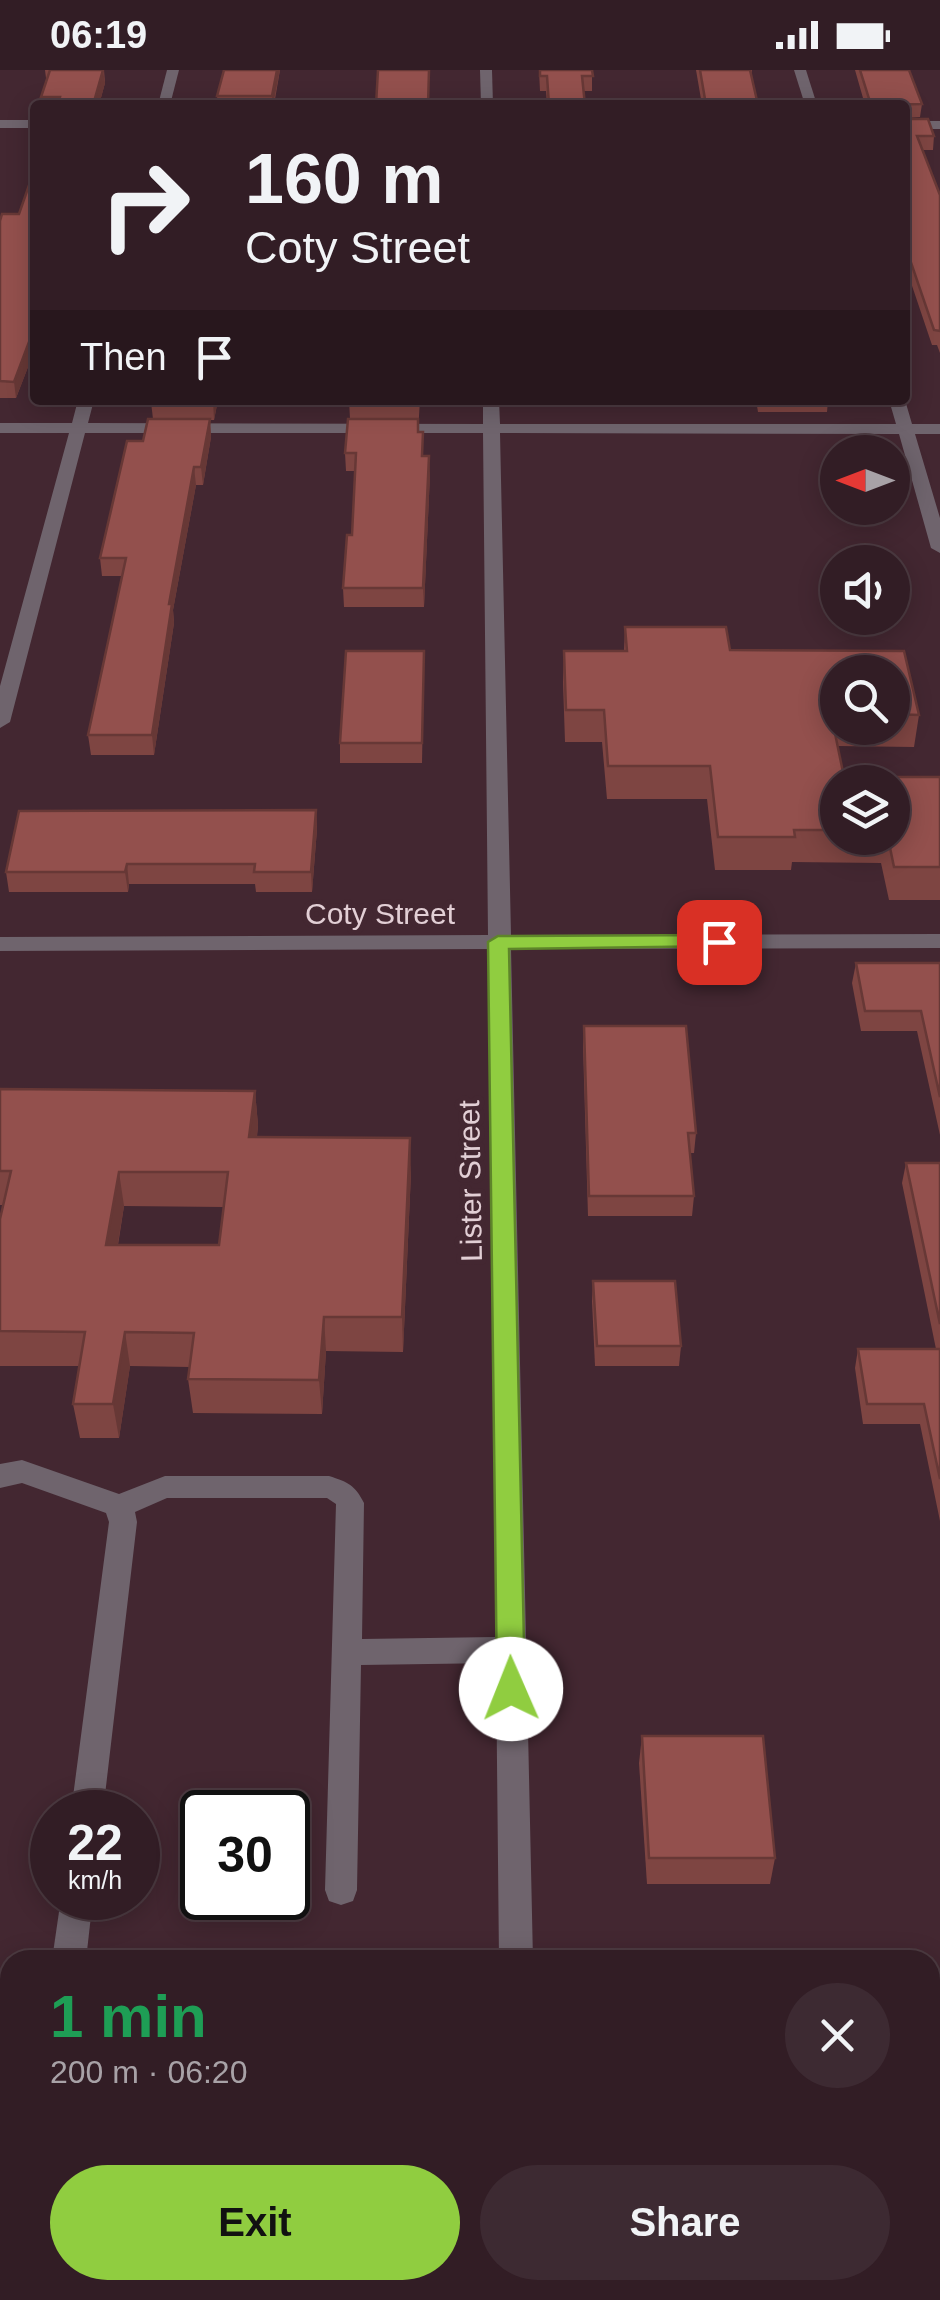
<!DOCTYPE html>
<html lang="en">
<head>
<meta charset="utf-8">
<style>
  :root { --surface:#321d25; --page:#3d2a32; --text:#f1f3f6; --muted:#a8a2a7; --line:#4d3b42; --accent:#90cd40 }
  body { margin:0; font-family:Helvetica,sans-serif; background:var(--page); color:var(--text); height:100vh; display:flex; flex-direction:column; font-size:38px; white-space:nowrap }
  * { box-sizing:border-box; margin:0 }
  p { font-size:32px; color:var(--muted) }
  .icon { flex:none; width:55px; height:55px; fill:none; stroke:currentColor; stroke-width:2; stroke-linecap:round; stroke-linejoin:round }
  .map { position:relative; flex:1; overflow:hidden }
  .panel { position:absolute; left:0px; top:1880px; width:940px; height:350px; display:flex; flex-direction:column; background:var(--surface); border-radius:30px 30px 0 0; box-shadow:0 5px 25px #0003,0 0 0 2px var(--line) }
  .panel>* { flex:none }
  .hud { position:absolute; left:30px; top:30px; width:880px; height:305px; border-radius:10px; box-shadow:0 5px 25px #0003,0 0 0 2px var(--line); background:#321d25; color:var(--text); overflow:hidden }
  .needle { width:65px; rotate:270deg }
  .buttons { position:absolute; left:820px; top:365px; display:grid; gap:20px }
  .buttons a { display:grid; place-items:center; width:90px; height:90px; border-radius:50%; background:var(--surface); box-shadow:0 5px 25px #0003,0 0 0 2px var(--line); font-size:50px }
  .speed { position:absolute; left:30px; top:1720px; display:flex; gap:20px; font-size:50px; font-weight:700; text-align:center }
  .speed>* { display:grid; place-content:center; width:130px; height:130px; border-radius:50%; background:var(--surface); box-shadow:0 5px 25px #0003,0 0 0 2px var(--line); line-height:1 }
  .speed small { font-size:25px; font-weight:400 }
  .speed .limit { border:5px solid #111; border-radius:15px; background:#fff; color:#111 }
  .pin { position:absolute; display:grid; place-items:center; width:85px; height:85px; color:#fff; margin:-42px; border-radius:20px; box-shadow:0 5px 15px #0006 }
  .me { position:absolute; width:110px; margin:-55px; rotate:359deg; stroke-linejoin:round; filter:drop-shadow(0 0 8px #0008) }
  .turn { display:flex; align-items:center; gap:35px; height:210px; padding:0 50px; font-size:45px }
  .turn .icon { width:130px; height:130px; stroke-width:2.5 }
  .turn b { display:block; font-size:70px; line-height:85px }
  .then { display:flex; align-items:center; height:95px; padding:0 50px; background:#0003; gap:20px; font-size:38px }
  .round { display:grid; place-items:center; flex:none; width:105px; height:105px; border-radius:52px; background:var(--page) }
  .head { display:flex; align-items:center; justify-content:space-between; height:170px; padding:0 50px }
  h1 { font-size:60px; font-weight:700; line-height:75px; color:#1e9e55 }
  .action { display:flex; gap:20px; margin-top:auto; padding:20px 50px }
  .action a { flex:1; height:115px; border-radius:60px; background:var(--accent); color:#111; font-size:40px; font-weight:700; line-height:115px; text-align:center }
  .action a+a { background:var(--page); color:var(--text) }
  .status { display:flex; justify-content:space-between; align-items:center; height:70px; padding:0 50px; background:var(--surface); direction:ltr }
  .status svg { height:28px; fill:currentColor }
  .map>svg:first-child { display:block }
</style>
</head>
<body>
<div class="status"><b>06:19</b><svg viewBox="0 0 49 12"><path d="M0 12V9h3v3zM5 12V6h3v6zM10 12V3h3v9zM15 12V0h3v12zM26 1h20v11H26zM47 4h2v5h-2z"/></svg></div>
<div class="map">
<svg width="940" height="2230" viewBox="0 0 940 2230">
  <rect width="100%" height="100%" fill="#432731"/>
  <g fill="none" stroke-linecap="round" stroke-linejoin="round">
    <g fill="#6f646d" fill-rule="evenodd">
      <path d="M 167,0 L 179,0 L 170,35 L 158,35 Z"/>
      <path d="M 480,0 L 492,0 L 493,35 L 481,35 Z"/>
      <path d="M 794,0 L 806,0 L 817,35 L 805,35 Z"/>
      <rect x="0" y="50" width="35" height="8"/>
      <rect x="905" y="51" width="35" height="8"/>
      <path d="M 78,330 L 94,330 L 88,353 L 483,354 L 483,330 L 499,330 L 500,354 L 896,354 L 889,330 L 905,330 L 912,354 L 940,354 L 940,364 L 915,364 L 940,448 L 940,483 L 931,478 L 899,364 L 500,363 L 511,865 L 940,864 L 940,878 L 511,879 L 533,1890 L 499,1890 L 496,1593 L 361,1595 L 357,1820 L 353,1831 L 341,1835 L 329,1831 L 325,1820 L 336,1434 L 327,1428 L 167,1428 L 135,1442 L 137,1452 L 103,1742 L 71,1742 L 109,1452 L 106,1443 L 22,1413 L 0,1418 L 0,1394 L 22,1390 L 119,1424 L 165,1406 L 329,1406 C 348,1412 355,1415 364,1433 L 362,1569 L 496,1567 L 489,879 L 0,881 L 0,867 L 488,865 L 483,363 L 85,363 L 10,652 L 0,658 L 0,616 L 69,363 L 0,363 L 0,353 L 72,353 Z"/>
      <path d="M 61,1828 L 93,1828 L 86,1890 L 52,1890 Z"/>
      <rect x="930" y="1928" width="10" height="34"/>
      <rect x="0" y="1934" width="10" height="34"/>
    </g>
  </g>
  <g fill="#7e4542" fill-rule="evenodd">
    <path d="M 45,0 L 104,0 L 105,13 L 99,35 L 42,35 L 41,27 L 48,8 L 46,8 Z"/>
    <path d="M 224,0 L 280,0 L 274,35 L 218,35 L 217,26 Z"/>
    <path d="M 539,0 L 592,0 L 592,21 L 584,21 L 585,35 L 547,35 L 546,21 L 540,21 Z"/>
    <path d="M 696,0 L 752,0 L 751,7 L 758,35 L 702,35 Z"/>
    <path d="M 855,0 L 909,0 L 922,34 L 920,47 L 906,48 L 934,66 L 933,80 L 922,80 L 940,125 L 940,283 L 937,275 L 932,275 L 905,195 L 905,35 L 865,35 Z"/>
    <path d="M 35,98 L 35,279 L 16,328 L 0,328 L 0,151 L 19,144 Z"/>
    <path d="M 218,330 L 214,350 L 210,350 L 211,367 L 203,415 L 196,415 L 173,540 L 174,553 L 154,685 L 91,685 L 88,665 L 122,506 L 102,506 L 100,488 L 143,371 L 153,349 L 151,332 Z"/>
    <path d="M 349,330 L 420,330 L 418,362 L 423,386 L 430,404 L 424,537 L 344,537 L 343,518 L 352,465 L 355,401 L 346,401 L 345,383 L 350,349 Z"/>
    <path d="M 557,330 L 620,330 L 620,335 L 558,335 Z"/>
    <path d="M 756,330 L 828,330 L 827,342 L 758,342 Z"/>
    <path d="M 625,557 L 726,557 L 730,580 L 904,581 L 919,645 L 914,677 L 837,676 L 844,707 L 940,707 L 940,830 L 889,830 L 881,793 L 792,792 L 791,800 L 715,800 L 707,729 L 607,729 L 602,672 L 565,672 L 563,612 L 564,581 L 624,581 ZM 838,602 L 892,602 L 892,658 L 838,658 ZM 838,712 L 892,712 L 892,768 L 838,768 Z"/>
    <path d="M 424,581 L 422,693 L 340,693 L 340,673 Z"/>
    <path d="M 316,740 L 317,759 L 312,822 L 256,822 L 255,814 L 129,814 L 128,822 L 9,822 L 6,802 Z"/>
    <path d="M 856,893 L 940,893 L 940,1065 L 917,961 L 861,961 L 852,913 Z"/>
    <path d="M 584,956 L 696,1063 L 694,1083 L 690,1083 L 694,1126 L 692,1146 L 588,1146 L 583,976 Z"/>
    <path d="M 0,1019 L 255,1021 L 258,1055 L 257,1067 L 411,1103 L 403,1282 L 326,1281 L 322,1344 L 193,1343 L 188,1309 L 190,1297 L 130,1296 L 119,1368 L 80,1368 L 73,1334 L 79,1296 L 0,1296 L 0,1149 L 3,1135 L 0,1135 ZM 124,1136 L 223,1137 L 219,1175 L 118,1175 Z"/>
    <path d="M 906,1093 L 940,1093 L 940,1451 L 920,1354 L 863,1354 L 855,1298 L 858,1279 L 936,1279 L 902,1113 Z"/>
    <path d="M 593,1211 L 681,1276 L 679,1296 L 595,1296 L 592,1231 Z"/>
    <path d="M 642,1666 L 775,1788 L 770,1814 L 647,1814 L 639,1693 Z"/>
    <path d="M 930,2064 L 940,2064 L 940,2230 L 920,2230 L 918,2220 L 930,2220 Z"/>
  </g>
  <g fill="#673836">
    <path d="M 103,0 L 105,13 L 99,35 L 93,35 Z"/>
    <path d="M 277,0 L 280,0 L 273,35 L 272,26 Z"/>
    <path d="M 35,256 L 35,279 L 16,328 L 14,312 Z"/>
    <path d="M 213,330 L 218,330 L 214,350 Z"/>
    <path d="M 210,349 L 211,367 L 203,415 L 201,397 Z"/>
    <path d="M 429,386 L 430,404 L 424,537 L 423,518 Z"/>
    <path d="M 194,397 L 196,415 L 173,540 L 174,553 L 154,685 L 152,665 L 169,534 Z"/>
    <path d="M 316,740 L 317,759 L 312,822 L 311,802 Z"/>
    <path d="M 127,794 L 129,814 L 128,822 L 125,802 Z"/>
    <path d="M 255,1021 L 258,1055 L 253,1101 L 249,1067 Z"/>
    <path d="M 410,1068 L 411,1103 L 403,1282 L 402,1247 Z"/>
    <path d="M 119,1102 L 124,1136 L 112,1209 L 106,1175 Z"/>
    <path d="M 324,1247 L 326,1281 L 322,1344 L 319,1310 Z"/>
    <path d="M 125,1262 L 130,1296 L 119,1368 L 113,1334 Z"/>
    <path d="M 244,2220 L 248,2220 L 247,2230 L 243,2230 Z"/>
  </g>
  <g fill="#93504d" stroke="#673836" stroke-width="2.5" fill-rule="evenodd">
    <path d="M 50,0 L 103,0 L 93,35 L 58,35 L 60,27 L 41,27 Z"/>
    <path d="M 224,0 L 277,0 L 272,26 L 217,26 Z"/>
    <path d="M 378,0 L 429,0 L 428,35 L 376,35 Z"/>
    <path d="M 540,0 L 592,0 L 593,6 L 582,6 L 585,35 L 549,35 L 547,6 L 540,6 Z"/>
    <path d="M 700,0 L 750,0 L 758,35 L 706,35 Z"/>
    <path d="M 860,0 L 909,0 L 922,34 L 871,35 Z"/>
    <path d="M 905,47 L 907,49 L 928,49 L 934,66 L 917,66 L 940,125 L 940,261 L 934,260 L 905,175 Z"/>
    <path d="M 35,98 L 35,256 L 14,312 L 0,311 L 0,151 L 2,144 L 19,144 Z"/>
    <path d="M 152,330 L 213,330 L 213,332 L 151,332 Z"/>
    <rect x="349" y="330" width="70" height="3"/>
    <path d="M 148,349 L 210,349 L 201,397 L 194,397 L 169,534 L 172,534 L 152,665 L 88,665 L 126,488 L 100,488 L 127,371 L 143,371 Z"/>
    <path d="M 348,349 L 418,349 L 418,362 L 423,362 L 422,386 L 429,386 L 423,518 L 343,518 L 347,465 L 352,465 L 356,383 L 345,383 Z"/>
    <path d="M 625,557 L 726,557 L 730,580 L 904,581 L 919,645 L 892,644 L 892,602 L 838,602 L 838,644 L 831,644 L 844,707 L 940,707 L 940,797 L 894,797 L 888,768 L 892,768 L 892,712 L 838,712 L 838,760 L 794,760 L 795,767 L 718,767 L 710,696 L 608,696 L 604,640 L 566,640 L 564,581 L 627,581 Z"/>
    <path d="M 346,581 L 424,581 L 422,673 L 340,673 Z"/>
    <path d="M 316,740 L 311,802 L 254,802 L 255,794 L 127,794 L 125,802 L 6,802 L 19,741 Z"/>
    <path d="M 856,893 L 940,893 L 940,1027 L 921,941 L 865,941 Z"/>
    <path d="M 584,956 L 686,956 L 696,1063 L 688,1063 L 694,1126 L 589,1126 Z"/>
    <path d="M 0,1019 L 255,1021 L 249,1067 L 410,1068 L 402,1247 L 324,1247 L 319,1310 L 188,1309 L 194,1263 L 125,1262 L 113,1334 L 73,1334 L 85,1262 L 0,1261 L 0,1149 L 11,1101 L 0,1101 ZM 119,1102 L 228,1102 L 219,1175 L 106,1175 Z"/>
    <path d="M 906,1093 L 940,1093 L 940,1254 Z"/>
    <path d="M 593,1211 L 675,1211 L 681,1276 L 597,1276 Z"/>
    <path d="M 858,1279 L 940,1279 L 940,1409 L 924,1334 L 867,1334 Z"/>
    <path d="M 642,1666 L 763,1666 L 775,1788 L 649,1788 Z"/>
    <rect x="930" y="2064" width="10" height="153"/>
    <path d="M 135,2220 L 244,2220 L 243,2230 L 134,2230 Z"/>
    <rect x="313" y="2220" width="121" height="10"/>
    <rect x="500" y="2220" width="148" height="10"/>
  </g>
  <path fill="#90cd40" stroke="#5e852a" stroke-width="2.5" d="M 719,865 L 726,867 L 726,876 L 509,879 L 525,1619 L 521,1628 L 511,1631 L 501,1628 L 497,1619 L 488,872 L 498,866 Z"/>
  <g text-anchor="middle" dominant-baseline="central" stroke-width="10" stroke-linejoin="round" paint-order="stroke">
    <g font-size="30" fill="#e2cfd5" stroke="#432731">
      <text x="380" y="843">Coty Street</text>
      <text transform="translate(470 1111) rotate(-91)">Lister Street</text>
    </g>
  </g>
</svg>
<div class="buttons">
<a><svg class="needle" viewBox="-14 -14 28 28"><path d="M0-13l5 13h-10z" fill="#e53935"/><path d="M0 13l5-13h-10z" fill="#a8a2a7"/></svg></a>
<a><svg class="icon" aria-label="sound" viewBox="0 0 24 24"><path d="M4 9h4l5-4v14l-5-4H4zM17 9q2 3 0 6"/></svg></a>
<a><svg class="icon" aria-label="search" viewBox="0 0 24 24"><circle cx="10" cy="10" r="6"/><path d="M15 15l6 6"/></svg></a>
<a><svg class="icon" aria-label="layers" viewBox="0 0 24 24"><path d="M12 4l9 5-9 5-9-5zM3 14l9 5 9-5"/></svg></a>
</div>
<div class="speed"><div>22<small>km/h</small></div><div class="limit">30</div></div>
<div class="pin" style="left:719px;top:872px;background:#d93025"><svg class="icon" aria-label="arrive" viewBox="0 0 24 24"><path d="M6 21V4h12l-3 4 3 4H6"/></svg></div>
<svg class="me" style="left:511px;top:1619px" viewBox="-20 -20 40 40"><circle r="19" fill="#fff"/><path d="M0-13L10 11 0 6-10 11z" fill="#90cd40"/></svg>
<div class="hud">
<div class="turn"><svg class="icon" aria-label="right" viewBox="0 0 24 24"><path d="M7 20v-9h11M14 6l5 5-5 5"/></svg><div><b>160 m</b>Coty Street</div></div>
<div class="then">Then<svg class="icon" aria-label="arrive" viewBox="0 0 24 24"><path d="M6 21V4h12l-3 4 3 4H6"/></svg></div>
</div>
<section class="panel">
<div class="head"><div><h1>1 min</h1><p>200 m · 06:20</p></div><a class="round"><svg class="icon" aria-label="close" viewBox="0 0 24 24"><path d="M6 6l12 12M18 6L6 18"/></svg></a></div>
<div class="action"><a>Exit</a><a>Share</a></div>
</section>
</div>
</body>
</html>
